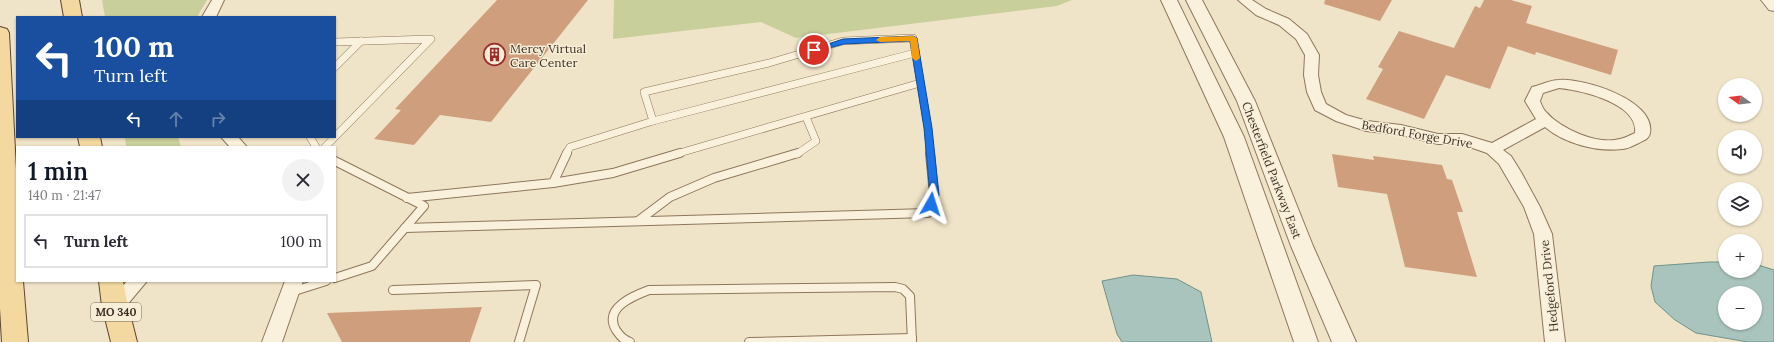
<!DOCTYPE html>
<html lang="en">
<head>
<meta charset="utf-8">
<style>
  :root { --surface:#fff; --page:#f2f2f3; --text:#2b2b33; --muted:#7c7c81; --line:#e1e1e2; --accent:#111827 }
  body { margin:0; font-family:Lora,serif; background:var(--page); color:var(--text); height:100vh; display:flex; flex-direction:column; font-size:15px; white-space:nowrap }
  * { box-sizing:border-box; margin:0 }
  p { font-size:13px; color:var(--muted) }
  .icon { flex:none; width:22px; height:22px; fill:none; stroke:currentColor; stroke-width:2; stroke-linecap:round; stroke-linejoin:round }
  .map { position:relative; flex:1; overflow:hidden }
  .drawer { position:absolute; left:16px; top:146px; width:320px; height:136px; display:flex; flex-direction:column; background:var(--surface); border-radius:0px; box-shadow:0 1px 3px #0004 }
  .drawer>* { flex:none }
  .top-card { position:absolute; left:16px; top:16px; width:320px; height:122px; border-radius:0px; box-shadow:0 1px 3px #0004; background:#1a4fa0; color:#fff; overflow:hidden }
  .needle { width:26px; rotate:285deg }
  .fabs { position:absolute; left:1718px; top:78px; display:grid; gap:8px }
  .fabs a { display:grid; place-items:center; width:44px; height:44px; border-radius:50%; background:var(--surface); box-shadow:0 1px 3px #0004; font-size:20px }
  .pin { position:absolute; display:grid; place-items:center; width:34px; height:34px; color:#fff; margin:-17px; border:2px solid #fff; border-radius:50%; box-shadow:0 1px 4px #0007 }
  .me { position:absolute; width:44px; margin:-22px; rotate:6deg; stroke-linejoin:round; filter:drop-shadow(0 0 3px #0008) }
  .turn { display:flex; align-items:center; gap:14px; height:84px; padding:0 12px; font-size:18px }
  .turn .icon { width:52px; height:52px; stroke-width:2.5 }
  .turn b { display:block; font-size:28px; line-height:34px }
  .lanes { display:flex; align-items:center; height:38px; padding:0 12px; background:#0003; justify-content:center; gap:20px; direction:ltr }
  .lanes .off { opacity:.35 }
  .round { display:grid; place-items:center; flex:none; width:42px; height:42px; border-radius:21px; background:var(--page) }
  .headline { display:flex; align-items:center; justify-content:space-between; height:68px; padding:0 12px }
  h1 { font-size:24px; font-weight:600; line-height:30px; color:var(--accent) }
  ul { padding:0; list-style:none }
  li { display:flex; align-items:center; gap:12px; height:54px; margin:0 8px 6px; padding:0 4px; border:2px solid var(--line); border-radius:0px }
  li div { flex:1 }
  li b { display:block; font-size:15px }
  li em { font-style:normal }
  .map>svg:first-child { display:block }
</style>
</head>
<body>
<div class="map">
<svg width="1774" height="342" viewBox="0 0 1774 342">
  <rect width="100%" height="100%" fill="#f0e4c8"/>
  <g fill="#c9cf9b">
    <path d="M 102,0 L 207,0 L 197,17 L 105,17 Z"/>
    <path d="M 614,0 L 1072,0 L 1057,6 L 796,38 L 761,22 L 613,39 Z"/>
    <path d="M 125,137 L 178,137 L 181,147 L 126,147 Z"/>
  </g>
  <g fill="#a9c4bc" stroke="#6f938a" fill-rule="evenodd">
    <path d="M 1709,262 L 1725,262 L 1725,271 L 1755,271 L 1755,264 L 1774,270 L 1774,342 L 1748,342 L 1696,333 L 1675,320 L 1655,302 L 1651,286 L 1654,266 ZM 1725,293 L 1755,293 L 1755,323 L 1725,323 Z"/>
    <path d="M 1133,275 L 1177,279 L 1201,292 L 1212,342 L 1122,342 L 1117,334 L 1102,281 Z"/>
  </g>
  <g fill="#cf9f7d">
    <path d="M 497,0 L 588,0 L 491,122 L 440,115 L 414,145 L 374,139 L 401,110 L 395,109 Z"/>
    <path d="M 1325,0 L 1392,0 L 1380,21 L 1324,4 Z"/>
    <path d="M 1484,0 L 1511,0 L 1532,6 L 1526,23 L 1618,50 L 1611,75 L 1536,52 L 1535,55 L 1508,46 L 1490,89 L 1446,75 L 1424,119 L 1366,99 L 1383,69 L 1378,67 L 1399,31 L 1454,48 L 1475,6 L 1480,8 Z"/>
    <path d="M 1332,154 L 1374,160 L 1373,156 L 1442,165 L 1447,179 L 1452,180 L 1463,212 L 1457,212 L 1477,277 L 1405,267 L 1387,194 L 1338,187 Z"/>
    <path d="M 482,307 L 470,342 L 342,342 L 327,313 Z"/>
  </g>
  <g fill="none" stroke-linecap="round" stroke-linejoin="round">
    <defs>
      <g id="service-far1">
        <path d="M 335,67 L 361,41"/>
        <path d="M 653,121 L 915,53"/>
        <path d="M 310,137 L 316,147"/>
        <path d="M 325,147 L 431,39 L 335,42"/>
        <path d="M 566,154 L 570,147 L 653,121 L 644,92 L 769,63 L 843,41 L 913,38 L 928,128 L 930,154"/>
        <path d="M 676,154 L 920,83"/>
        <path d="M 797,154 L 816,141 L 806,117"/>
      </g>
      <g id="service">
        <path d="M 335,161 L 424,206 L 372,266 L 335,278"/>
        <path d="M 553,183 L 613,173 L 680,153"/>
        <path d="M 407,198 L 553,183 L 567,153"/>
        <path d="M 638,221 L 670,197 L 714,178 L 798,153"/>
        <path d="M 405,228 L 928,213 L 934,195 L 930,153"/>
        <path d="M 393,290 L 536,285 L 519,342"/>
        <path d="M 291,292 L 326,281"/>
        <path d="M 630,342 C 623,339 621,337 616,330 C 603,308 633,296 649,290 L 895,287 L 903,289 L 910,296 L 912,342"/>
        <path d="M 749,342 L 912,338"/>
      </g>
      <g id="minor">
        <path d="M 212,0 L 224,0 L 216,17 L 202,17 Z"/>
        <path d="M 1238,0 L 1252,0 L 1266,9 L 1289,19 L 1307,34 L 1319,55 L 1318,75 L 1321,92 L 1326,104 L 1346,115 L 1367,121 L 1401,125 L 1438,134 L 1462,134 L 1492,143 L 1536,119 L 1525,101 L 1532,87 C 1541,85 1550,80 1559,80 C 1583,78 1656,100 1650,133 C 1649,139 1644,140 1639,143 C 1634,145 1628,149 1622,149 C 1597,152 1565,144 1545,127 L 1503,150 L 1511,156 L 1521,172 L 1540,207 L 1552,234 L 1565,342 L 1545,342 L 1534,234 L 1524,207 L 1499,164 L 1487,153 L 1461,144 L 1438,144 L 1401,135 L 1366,131 L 1336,121 L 1315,110 L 1307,92 L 1304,75 L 1305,55 L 1296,39 L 1279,25 L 1256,15 ZM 1559,88 C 1580,90 1639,103 1635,133 C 1630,135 1625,138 1620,139 C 1597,145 1561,129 1546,112 C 1543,109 1541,104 1540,101 L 1543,93 Z"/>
        <path d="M 1761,0 L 1774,0 L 1774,11 L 1769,10 Z"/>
        <path d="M 221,137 L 238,137 L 247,147 L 230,147 Z"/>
        <path d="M 127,281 L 147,281 L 122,311 L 115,313 L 108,311 L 106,306 Z"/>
        <path d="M 285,281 L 303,281 L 282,342 L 262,342 Z"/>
      </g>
      <g id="tertiary">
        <path d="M 1161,0 L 1177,0 L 1244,137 L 1318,342 L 1294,342 L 1224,137 Z"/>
        <path d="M 1186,0 L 1202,0 L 1255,101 L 1313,246 L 1356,342 L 1332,342 L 1291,246 L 1237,101 Z"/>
      </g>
      <g id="primary">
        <path d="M 61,0 L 79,0 L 82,17 L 64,17 Z"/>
        <path d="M 0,27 L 7,29 L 9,33 L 17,189 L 17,281 L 23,281 L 28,342 L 2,342 L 0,308 Z"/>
        <path d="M 78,137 L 100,137 L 102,147 L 80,147 Z"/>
        <path d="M 99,281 L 123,281 L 128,306 L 137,342 L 111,342 L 102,306 Z"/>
      </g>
    </defs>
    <use href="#service-far1" stroke="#8d765c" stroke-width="8"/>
    <use href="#service" stroke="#8d765c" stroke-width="10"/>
    <use href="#minor" stroke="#8d765c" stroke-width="2"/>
    <use href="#tertiary" stroke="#8d765c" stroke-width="2"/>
    <use href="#primary" stroke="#5b4430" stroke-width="2"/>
    <use href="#service-far1" stroke="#faf1dc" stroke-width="7"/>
    <use href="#service" stroke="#faf1dc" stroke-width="8"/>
    <use href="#minor" fill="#faf1dc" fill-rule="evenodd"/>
    <use href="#tertiary" fill="#faf1dc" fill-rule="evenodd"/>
    <use href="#primary" fill="#f3d9a0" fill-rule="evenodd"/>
  </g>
  <path fill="#1a73e8" stroke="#114b97" d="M 913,36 L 917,38 L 932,128 L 939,195 L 935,206 L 931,207 L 927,204 L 930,195 L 924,128 L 910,41 L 844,44 L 814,52 L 810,50 L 843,39 Z"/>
  <path fill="#f59e0b" d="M 913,36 L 917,38 L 920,58 L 916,61 L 912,58 L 910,41 L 880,42 L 876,40 L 880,37 Z"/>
  <defs>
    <symbol id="building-ring" viewBox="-11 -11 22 22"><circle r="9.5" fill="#f7eed8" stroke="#9e2a2b" stroke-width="1.5"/><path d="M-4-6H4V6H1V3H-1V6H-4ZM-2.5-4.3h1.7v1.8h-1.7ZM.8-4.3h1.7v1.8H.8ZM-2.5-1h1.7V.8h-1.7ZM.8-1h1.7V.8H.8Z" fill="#9e2a2b"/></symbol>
  </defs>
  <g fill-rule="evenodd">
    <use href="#building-ring" x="482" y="42" width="25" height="25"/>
  </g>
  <g text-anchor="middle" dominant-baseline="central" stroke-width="3" stroke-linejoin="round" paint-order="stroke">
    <rect fill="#f7eed8" stroke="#756857" stroke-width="1" x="91" y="303" width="50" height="18" rx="3"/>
    <g font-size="11" font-weight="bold" fill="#3d2e20">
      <text x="116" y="312">MO 340</text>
    </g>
    <g font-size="12" fill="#3d2e20" stroke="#f7eed8" text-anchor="start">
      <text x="510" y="48">Mercy Virtual<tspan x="510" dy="14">Care Center</tspan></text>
    </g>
    <g font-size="12" fill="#3d2e20" stroke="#f7eed8">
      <text transform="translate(1417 134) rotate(10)">Bedford Forge Drive</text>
      <text transform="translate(1272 170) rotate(69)">Chesterfield Parkway East</text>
      <text transform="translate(1549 286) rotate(-96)">Hedgeford Drive</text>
    </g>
  </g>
</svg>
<div class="fabs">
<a><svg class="needle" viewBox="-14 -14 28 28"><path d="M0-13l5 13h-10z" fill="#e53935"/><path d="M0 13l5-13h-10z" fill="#7c7c81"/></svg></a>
<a><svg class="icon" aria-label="sound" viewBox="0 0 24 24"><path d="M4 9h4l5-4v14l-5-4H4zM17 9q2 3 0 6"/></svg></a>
<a><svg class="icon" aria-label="layers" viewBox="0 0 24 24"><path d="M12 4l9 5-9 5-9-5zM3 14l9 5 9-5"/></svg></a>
<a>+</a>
<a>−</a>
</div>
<div class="pin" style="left:814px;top:50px;background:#d93025"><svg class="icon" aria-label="arrive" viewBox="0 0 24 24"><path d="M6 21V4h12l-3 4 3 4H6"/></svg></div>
<svg class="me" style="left:931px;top:204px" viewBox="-20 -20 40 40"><path d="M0-17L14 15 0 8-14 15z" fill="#1a73e8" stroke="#fff" stroke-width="4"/></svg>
<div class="top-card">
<div class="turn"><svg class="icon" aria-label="left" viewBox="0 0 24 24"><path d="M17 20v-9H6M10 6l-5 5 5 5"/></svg><div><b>100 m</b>Turn left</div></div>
<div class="lanes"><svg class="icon" aria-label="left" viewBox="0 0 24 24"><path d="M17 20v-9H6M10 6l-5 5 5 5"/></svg><svg class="icon off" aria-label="ahead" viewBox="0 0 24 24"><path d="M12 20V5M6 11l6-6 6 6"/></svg><svg class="icon off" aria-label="right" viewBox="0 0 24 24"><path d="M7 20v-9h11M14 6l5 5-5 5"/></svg></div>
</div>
<section class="drawer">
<div class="headline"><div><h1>1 min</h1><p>140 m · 21:47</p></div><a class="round"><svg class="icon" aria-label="close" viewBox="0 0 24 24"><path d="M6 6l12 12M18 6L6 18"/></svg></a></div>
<ul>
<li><svg class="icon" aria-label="left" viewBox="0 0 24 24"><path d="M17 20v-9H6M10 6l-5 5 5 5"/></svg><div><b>Turn left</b></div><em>100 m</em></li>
</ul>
</section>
</div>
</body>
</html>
